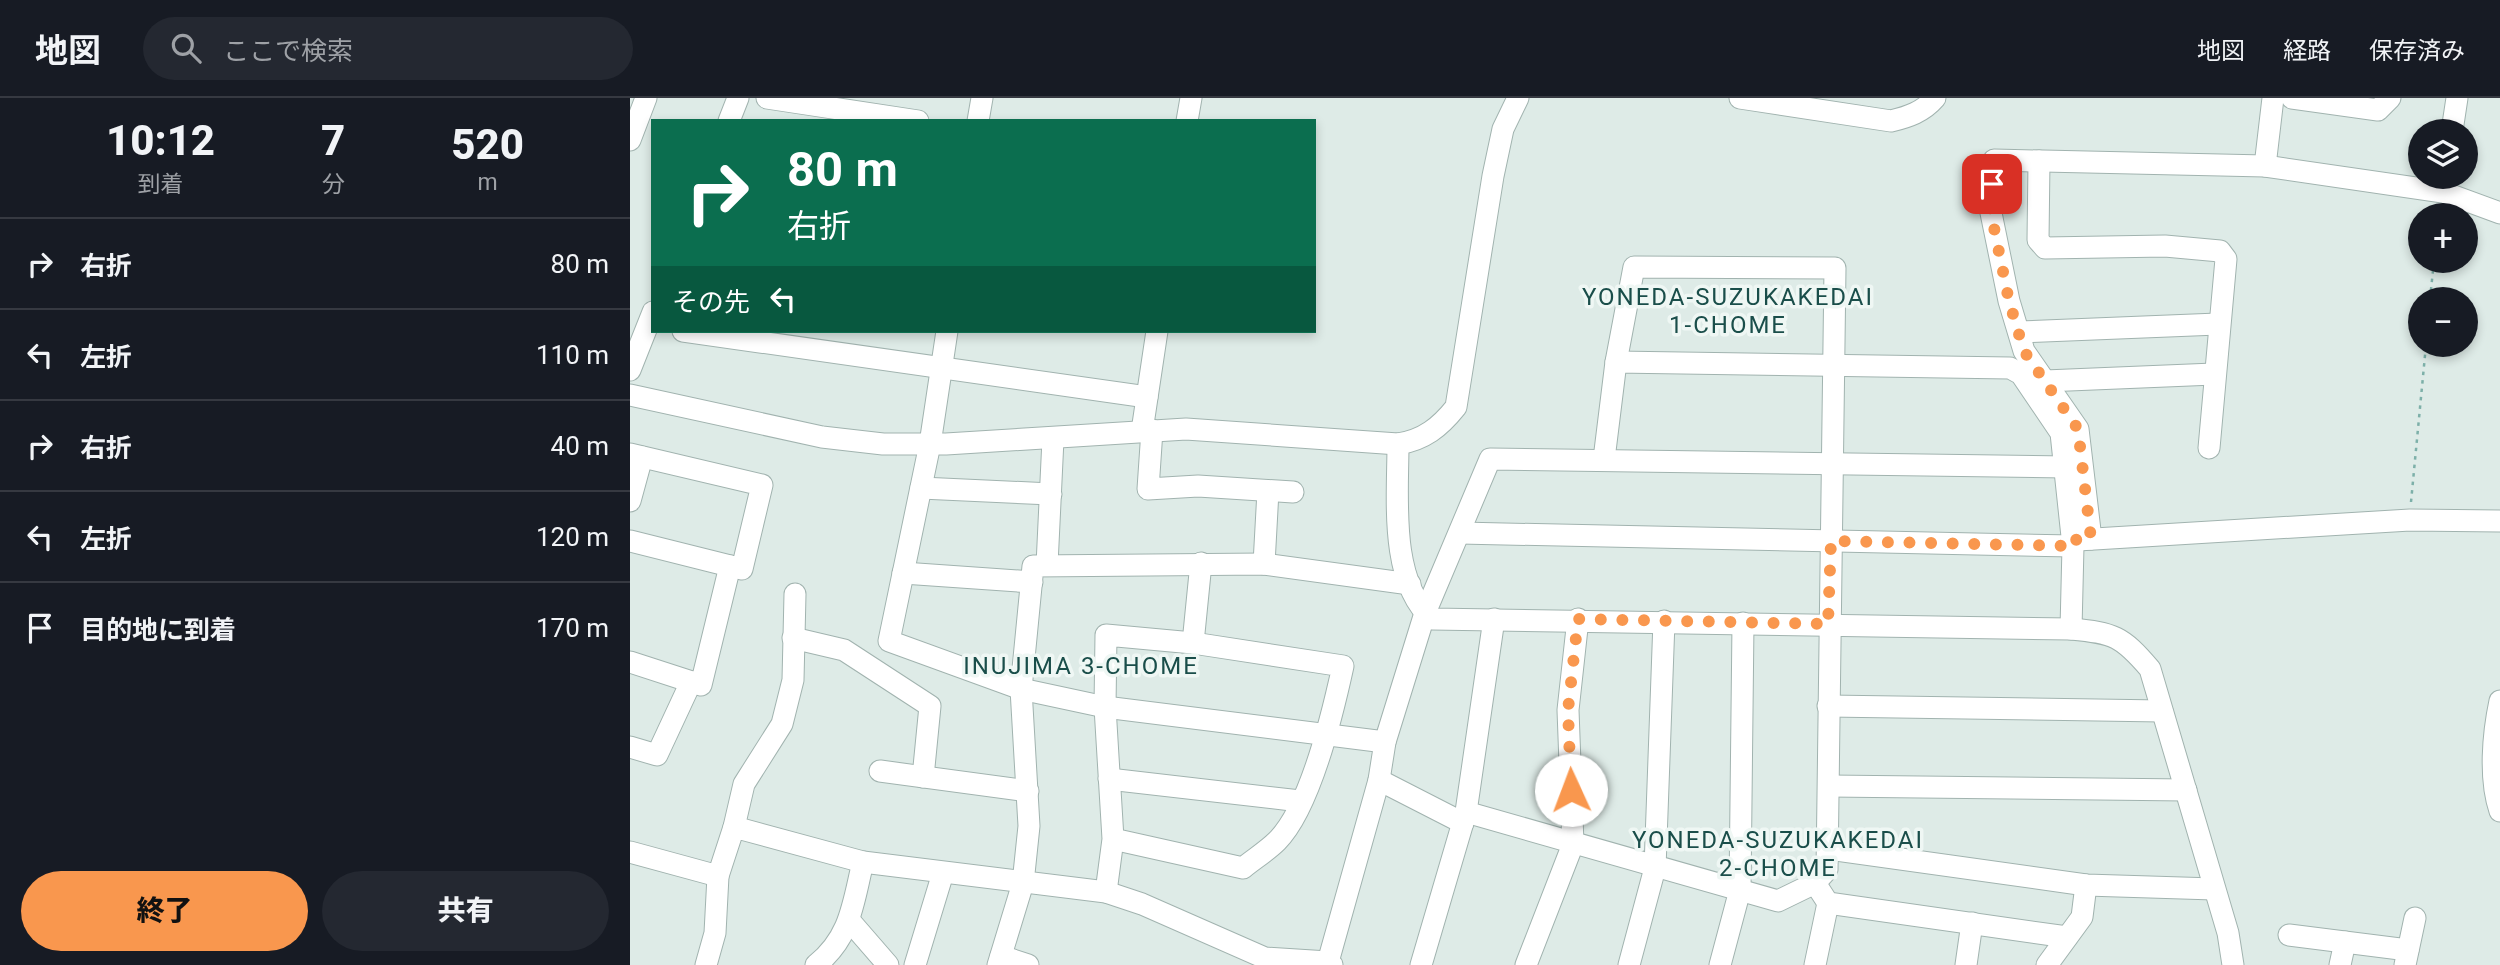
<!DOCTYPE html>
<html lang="ja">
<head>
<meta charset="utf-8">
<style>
  :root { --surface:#171b24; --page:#242831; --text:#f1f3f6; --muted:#9ea1a6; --line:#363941; --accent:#f9974e }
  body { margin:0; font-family:Roboto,"Noto Sans JP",sans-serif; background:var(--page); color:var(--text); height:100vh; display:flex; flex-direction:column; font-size:26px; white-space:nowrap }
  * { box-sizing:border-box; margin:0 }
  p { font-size:23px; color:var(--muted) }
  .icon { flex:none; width:38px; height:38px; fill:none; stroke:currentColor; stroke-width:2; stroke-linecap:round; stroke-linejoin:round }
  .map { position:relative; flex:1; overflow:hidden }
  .drawer { display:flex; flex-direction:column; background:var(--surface); width:630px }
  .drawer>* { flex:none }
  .top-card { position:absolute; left:21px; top:21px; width:665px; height:214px; border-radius:0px; box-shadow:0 4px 10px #0003; background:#0b6e4f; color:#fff; overflow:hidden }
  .controls { position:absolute; left:1778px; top:21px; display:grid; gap:14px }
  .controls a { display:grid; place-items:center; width:70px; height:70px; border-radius:50%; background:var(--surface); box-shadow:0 4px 10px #0003; font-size:35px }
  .pin { position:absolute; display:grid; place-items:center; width:60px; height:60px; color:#fff; margin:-30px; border-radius:14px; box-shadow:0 4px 10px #0006 }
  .me { position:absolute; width:77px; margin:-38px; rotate:358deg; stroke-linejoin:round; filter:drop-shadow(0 0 5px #0008) }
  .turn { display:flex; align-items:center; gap:24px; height:147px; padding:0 21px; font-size:32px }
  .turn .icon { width:91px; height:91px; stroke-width:2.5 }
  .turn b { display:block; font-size:49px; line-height:60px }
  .then { display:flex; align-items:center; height:66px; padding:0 21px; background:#0003; gap:14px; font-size:26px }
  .eta { display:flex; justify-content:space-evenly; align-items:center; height:119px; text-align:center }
  .eta b { font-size:42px; font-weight:800; line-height:49px }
  .action { display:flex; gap:14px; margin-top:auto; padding:14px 21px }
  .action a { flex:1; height:80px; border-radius:42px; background:var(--accent); color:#111; font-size:28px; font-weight:800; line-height:80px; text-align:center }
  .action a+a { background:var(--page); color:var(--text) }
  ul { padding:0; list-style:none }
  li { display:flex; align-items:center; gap:21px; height:91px; padding:0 21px; border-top:2px solid var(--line) }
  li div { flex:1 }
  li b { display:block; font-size:26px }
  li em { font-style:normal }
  header { display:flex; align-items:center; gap:42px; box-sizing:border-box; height:98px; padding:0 35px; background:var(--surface); border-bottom:2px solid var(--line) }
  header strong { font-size:33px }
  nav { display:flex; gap:38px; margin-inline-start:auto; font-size:24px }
  .search { width:490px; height:63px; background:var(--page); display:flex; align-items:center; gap:18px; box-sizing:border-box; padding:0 24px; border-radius:38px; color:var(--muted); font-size:26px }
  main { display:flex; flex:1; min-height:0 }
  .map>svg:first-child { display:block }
</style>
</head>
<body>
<header>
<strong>地図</strong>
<div class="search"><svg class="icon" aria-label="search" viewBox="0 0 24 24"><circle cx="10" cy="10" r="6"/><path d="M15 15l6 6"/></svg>ここで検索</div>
<nav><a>地図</a><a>経路</a><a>保存済み</a></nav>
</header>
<main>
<section class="drawer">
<div class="eta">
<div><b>10:12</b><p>到着</p></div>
<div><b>7</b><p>分</p></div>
<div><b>520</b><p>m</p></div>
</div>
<ul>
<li><svg class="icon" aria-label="right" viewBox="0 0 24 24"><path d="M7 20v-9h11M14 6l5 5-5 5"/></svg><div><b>右折</b></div><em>80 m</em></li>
<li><svg class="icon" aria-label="left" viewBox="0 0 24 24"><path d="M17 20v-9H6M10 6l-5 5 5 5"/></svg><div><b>左折</b></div><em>110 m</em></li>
<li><svg class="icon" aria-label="right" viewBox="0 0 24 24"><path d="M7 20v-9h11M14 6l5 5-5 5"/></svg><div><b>右折</b></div><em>40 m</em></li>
<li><svg class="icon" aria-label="left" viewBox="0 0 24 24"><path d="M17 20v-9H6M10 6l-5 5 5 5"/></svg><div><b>左折</b></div><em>120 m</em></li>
<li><svg class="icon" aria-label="arrive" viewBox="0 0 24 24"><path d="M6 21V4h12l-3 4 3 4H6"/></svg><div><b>目的地に到着</b></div><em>170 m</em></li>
</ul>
<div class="action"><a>終了</a><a>共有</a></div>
</section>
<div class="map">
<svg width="1870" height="867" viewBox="0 0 1870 867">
  <rect width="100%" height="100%" fill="#deebe7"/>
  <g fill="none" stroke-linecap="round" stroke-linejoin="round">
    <defs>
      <g id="minor">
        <path d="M 137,0 L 288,23"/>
        <path d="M 1110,0 L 1261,23 C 1278,19 1293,14 1305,0"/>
        <path d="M 1662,0 L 1748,12 L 1760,0"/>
        <path d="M 99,23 L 108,0"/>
        <path d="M 348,23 L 352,0"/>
        <path d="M 557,23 L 561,0"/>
        <path d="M 1822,33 L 1827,0"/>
        <path d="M 0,42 L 16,0"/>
        <path d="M 1409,63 L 1408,142 L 1415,150 L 1535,148 L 1590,153 L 1596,161 L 1579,350"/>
        <path d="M 1635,68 L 1643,0"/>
        <path d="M 53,233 L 517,299"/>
        <path d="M 317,233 L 300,346 L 259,543 L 391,591 L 475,609 L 755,644"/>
        <path d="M 1389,234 L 1588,226"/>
        <path d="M 0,272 L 23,214"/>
        <path d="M 1415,283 L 1584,276"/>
        <path d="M 0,297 L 192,339 L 253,346 L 316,346 L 556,331 L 768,346 C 794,342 810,329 826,309 L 863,78 L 873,31 L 888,0"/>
        <path d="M 522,332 L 518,391 L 568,388 L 663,394"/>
        <path d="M 512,333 L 527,233"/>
        <path d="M 768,346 C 768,399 759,483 802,521 L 1441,531 C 1484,535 1492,538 1520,571 L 1598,835 L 1603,867"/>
        <path d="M 0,356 L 132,387 L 112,471 L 0,443"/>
        <path d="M 974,361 L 986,264 L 1380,270 L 1391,276 L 1431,335 L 1443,448 L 1441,531"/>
        <path d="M 291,390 L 421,396"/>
        <path d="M 0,403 L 12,359"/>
        <path d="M 830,435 L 1443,448"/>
        <path d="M 1461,441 L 1448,331 L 1394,253 L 1379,203 L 1360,110 L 1364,62 L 1635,68 L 1813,94 L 1870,115"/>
        <path d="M 1448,442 L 1780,422 L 1870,423"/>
        <path d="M 634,466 L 638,393"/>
        <path d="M 417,467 L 423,341"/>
        <path d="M 273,475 L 402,484"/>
        <path d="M 163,540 L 214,552 L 300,608 L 293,679"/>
        <path d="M 563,545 L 571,465"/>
        <path d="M 0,564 L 71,587 L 100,468"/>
        <path d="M 1870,603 C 1863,636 1859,681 1870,713"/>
        <path d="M 1198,608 L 1532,613"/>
        <path d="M 0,649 L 27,657 L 61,584"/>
        <path d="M 250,673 L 398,693"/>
        <path d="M 479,681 L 670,703"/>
        <path d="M 749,682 L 833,725"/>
        <path d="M 1199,688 L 1556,692"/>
        <path d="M 836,714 L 1148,803 L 1185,785 L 1197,772 L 1205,170 L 1004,169 L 986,264"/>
        <path d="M 104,729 L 114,686 L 152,626 L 163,582 L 165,496"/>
        <path d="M 1199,751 L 1456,787 L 1584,791"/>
        <path d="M 0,754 L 88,778 L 104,729 L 233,764 L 476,794 L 512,806 L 635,860 L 698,864 L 702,867"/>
        <path d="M 1185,785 L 1198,805 L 1437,839"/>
        <path d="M 476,794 L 483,741 L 475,609 L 476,537 L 563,545 L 713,568 C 703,614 680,710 647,743 C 637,753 624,761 613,770 L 483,741"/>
        <path d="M 219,822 L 258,867"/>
        <path d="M 1659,837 L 1778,852"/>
        <path d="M 371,858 L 398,867"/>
        <path d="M 698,864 L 749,682 L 755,644 L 795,515 L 860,361 L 1437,369"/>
        <path d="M 76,867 L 85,835 L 88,778"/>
        <path d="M 186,867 C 221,839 223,805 233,764"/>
        <path d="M 285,867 L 313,775"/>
        <path d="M 368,867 L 393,785 L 399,728 L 391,591 L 403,468 L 634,466 L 780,486"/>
        <path d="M 791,867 L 836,714 L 864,521"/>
        <path d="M 896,867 L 943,746 L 938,612 L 948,521"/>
        <path d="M 999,867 L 1025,770 L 1034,523"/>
        <path d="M 1090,867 L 1110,792 L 1113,525"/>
        <path d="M 1185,867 L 1198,805"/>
        <path d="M 1336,867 L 1342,825"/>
        <path d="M 1417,867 L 1452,819 L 1456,787"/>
        <path d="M 1710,867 L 1715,844"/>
        <path d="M 1775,867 L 1785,820"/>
      </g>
    </defs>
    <use href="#minor" stroke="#a1b3af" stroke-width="23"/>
    <g stroke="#7db0a9" stroke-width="2.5" stroke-dasharray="3.5 5" stroke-linecap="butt">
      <path d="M 1800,201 L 1804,163"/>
      <path d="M 1781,404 L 1796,247"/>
    </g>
    <use href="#minor" stroke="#fff" stroke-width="21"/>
  </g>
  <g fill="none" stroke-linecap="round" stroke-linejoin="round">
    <path stroke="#f9974e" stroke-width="12" stroke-dasharray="0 21.6" d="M 941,692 L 938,612 L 948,521 L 1198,526 L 1201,443 L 1443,448 L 1443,442 L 1461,441 L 1448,331 L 1394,253 L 1379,203 L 1360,110 L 1362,86"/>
  </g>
  <g text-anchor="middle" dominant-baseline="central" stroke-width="7" stroke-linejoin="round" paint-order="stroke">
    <g font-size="24" letter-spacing="2" fill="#1a4e4a" stroke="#eff7f4">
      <text x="1098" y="199">YONEDA-SUZUKAKEDAI<tspan x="1098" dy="28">1-CHOME</tspan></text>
      <text x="451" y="568">INUJIMA 3-CHOME</text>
      <text x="1148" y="742">YONEDA-SUZUKAKEDAI<tspan x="1148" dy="28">2-CHOME</tspan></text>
    </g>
  </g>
</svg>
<div class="controls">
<a><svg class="icon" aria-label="layers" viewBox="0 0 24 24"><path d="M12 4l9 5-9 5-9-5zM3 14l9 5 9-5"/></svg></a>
<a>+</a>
<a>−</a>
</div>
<div class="pin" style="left:1362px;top:86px;background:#d93025"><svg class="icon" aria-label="arrive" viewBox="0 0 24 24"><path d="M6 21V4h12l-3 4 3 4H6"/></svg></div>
<svg class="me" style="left:941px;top:692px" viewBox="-20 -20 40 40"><circle r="19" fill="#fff"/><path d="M0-13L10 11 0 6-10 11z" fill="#f9974e"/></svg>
<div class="top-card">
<div class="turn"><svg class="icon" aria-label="right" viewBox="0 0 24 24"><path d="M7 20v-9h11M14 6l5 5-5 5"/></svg><div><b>80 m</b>右折</div></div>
<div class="then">その先<svg class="icon" aria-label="left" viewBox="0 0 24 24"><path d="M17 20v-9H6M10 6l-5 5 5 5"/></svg></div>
</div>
</div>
</main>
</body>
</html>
